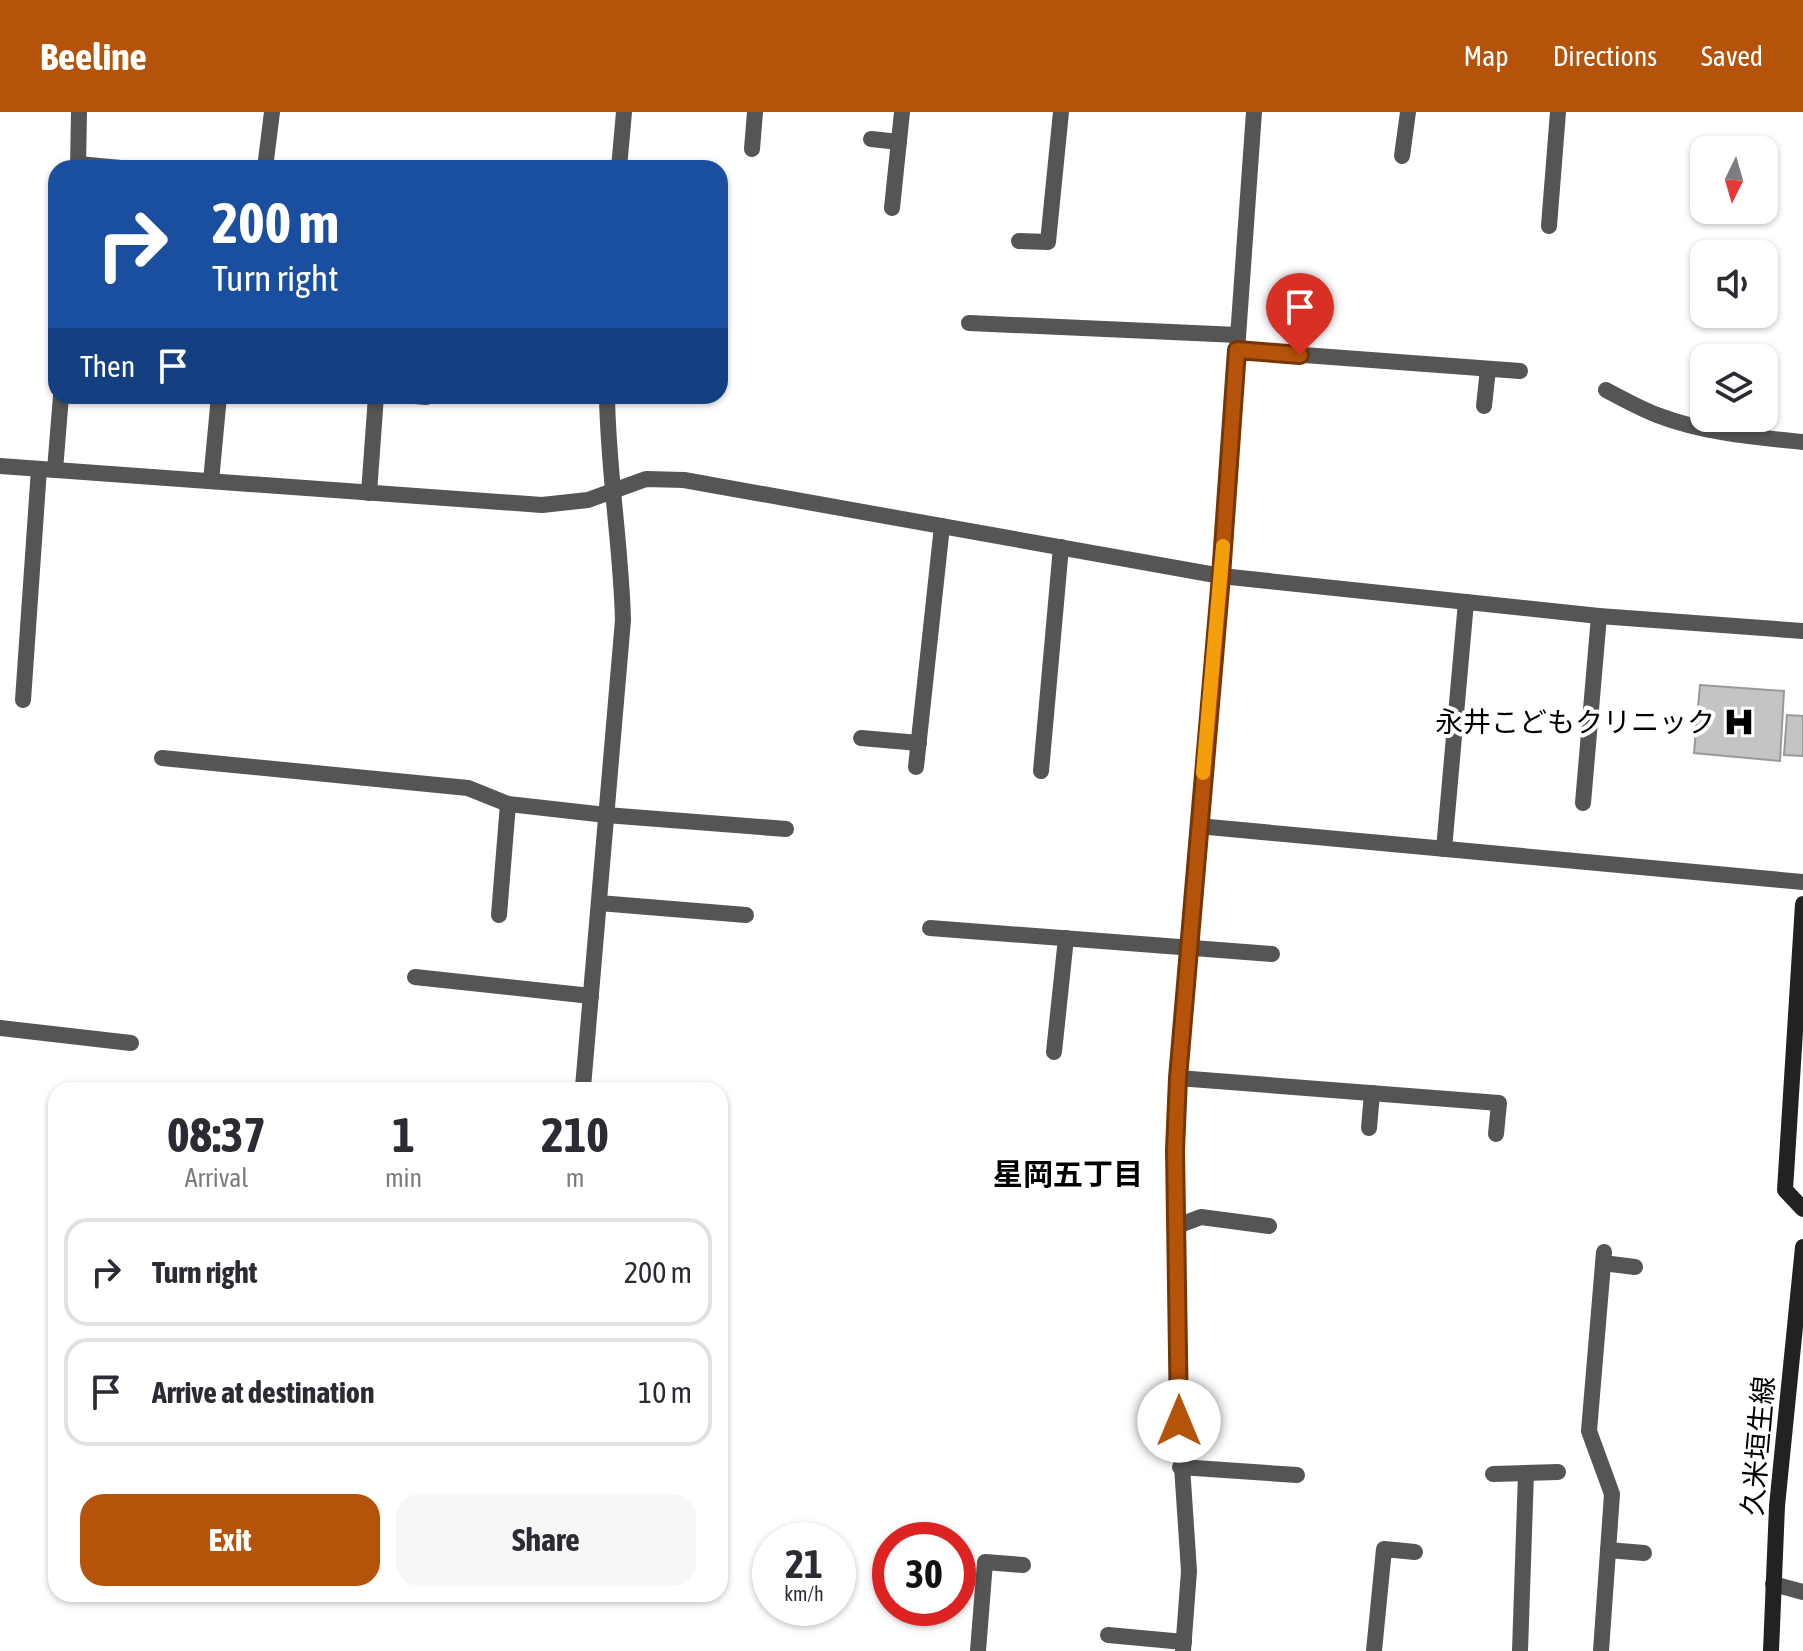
<!DOCTYPE html>
<html lang="en">
<head>
<meta charset="utf-8">
<style>
  :root { --surface:#fff; --page:#f7f7f7; --text:#2b2b33; --muted:#7c7c81; --line:#e1e1e2; --accent:#b45309 }
  body { margin:0; font-family:"Asap Condensed","Noto Sans JP",sans-serif; background:var(--page); color:var(--text); height:100vh; display:flex; flex-direction:column; font-size:30px; white-space:nowrap }
  * { box-sizing:border-box; margin:0 }
  p { font-size:26px; color:var(--muted) }
  .icon { flex:none; width:44px; height:44px; fill:none; stroke:currentColor; stroke-width:2; stroke-linecap:round; stroke-linejoin:round }
  .map { position:relative; flex:1; overflow:hidden }
  .panel { position:absolute; left:48px; top:970px; width:680px; height:520px; display:flex; flex-direction:column; background:var(--surface); border-radius:24px; box-shadow:0 2px 6px #0004 }
  .panel>* { flex:none }
  .hud { position:absolute; left:48px; top:48px; width:680px; height:244px; border-radius:24px; box-shadow:0 2px 6px #0004; background:#1a4fa0; color:#fff; overflow:hidden }
  .needle { width:52px; rotate:185deg }
  .controls { position:absolute; left:1690px; top:24px; display:grid; gap:16px }
  .controls a { display:grid; place-items:center; width:88px; height:88px; border-radius:16px; background:var(--surface); box-shadow:0 2px 6px #0004; font-size:40px }
  .speed { position:absolute; left:752px; top:1410px; display:flex; gap:16px; font-size:40px; font-weight:700; text-align:center }
  .speed>* { display:grid; place-content:center; width:104px; height:104px; border-radius:50%; background:var(--surface); box-shadow:0 2px 6px #0004; line-height:1 }
  .speed small { font-size:20px; font-weight:400 }
  .speed .limit { border:12px solid #d22; background:#fff; color:#111 }
  .pin { position:absolute; display:grid; place-items:center; width:68px; height:68px; color:#fff; margin:-82px -34px; border-radius:50% 50% 50% 0; rotate:-45deg; box-shadow:0 0 8px #0007 }
  .pin .icon { rotate:45deg }
  .me { position:absolute; width:88px; margin:-44px; rotate:0deg; stroke-linejoin:round; filter:drop-shadow(0 0 6px #0008) }
  .turn { display:flex; align-items:center; gap:28px; height:168px; padding:0 32px; font-size:36px }
  .turn .icon { width:104px; height:104px; stroke-width:2.5 }
  .turn b { display:block; font-size:56px; line-height:68px }
  .then { display:flex; align-items:center; height:76px; padding:0 32px; background:#0003; gap:16px; font-size:30px }
  .eta { display:flex; justify-content:space-evenly; align-items:center; height:136px; text-align:center }
  .eta b { font-size:48px; font-weight:700; line-height:56px }
  .cta { display:flex; gap:16px; margin-top:auto; padding:16px 32px }
  .cta a { flex:1; height:92px; border-radius:24px; background:var(--accent); color:#fff; font-size:32px; font-weight:700; line-height:92px; text-align:center }
  .cta a+a { background:var(--page); color:var(--text) }
  ul { padding:0; list-style:none }
  li { display:flex; align-items:center; gap:24px; height:108px; margin:0 16px 12px; padding:0 16px; border:4px solid var(--line); border-radius:24px }
  li div { flex:1 }
  li b { display:block; font-size:30px }
  li em { font-style:normal }
  header { display:flex; align-items:center; gap:48px; box-sizing:border-box; height:112px; padding:0 40px; background:var(--accent); color:#fff }
  header strong { font-size:38px }
  nav { display:flex; gap:44px; margin-inline-start:auto; font-size:28px }
  .map>svg:first-child { display:block }
</style>
</head>
<body>
<header>
<strong>Beeline</strong>
<nav><a>Map</a><a>Directions</a><a>Saved</a></nav>
</header>
<div class="map">
<svg width="1803" height="1539" viewBox="0 0 1803 1539">
  <rect width="100%" height="100%" fill="#fff"/>
  <g fill="#c4c4c4" stroke="#999" stroke-width="2">
    <path d="M 1700,573 L 1784,579 L 1780,649 L 1694,641 Z"/>
    <path d="M 1787,603 L 1803,604 L 1803,644 L 1784,643 Z"/>
  </g>
  <g fill="none" stroke-linecap="round" stroke-linejoin="round">
    <g stroke="#555" stroke-width="16">
      <path d="M 871,27 L 899,30"/>
      <path d="M 752,37 L 755,0"/>
      <path d="M 1402,44 L 1408,0"/>
      <path d="M 78,52 L 121,56"/>
      <path d="M 78,56 L 79,0"/>
      <path d="M 265,56 L 272,0"/>
      <path d="M 619,56 L 624,0"/>
      <path d="M 892,96 L 902,0"/>
      <path d="M 1549,114 L 1558,0"/>
      <path d="M 1019,129 L 1048,130 L 1061,0"/>
      <path d="M 969,211 L 1238,223"/>
      <path d="M 1237,238 L 1520,259"/>
      <path d="M 1606,278 C 1623,287 1639,296 1657,303 C 1704,321 1753,325 1803,330"/>
      <path d="M 415,284 L 426,285"/>
      <path d="M 1484,294 L 1488,257"/>
      <path d="M 0,354 L 542,393 L 588,388 L 646,367 L 684,368 L 1221,464 L 1599,504 L 1803,519"/>
      <path d="M 55,358 L 61,284"/>
      <path d="M 211,369 L 219,284"/>
      <path d="M 369,381 L 376,284"/>
      <path d="M 23,588 L 39,357"/>
      <path d="M 861,626 L 919,631"/>
      <path d="M 162,646 L 468,676 L 508,692 L 606,703 L 786,717"/>
      <path d="M 916,655 L 942,414"/>
      <path d="M 1041,659 L 1061,435"/>
      <path d="M 1583,691 L 1599,504"/>
      <path d="M 1198,714 L 1803,770"/>
      <path d="M 1444,737 L 1466,490"/>
      <path d="M 599,791 L 746,803"/>
      <path d="M 499,803 L 508,692"/>
      <path d="M 930,816 L 1272,842"/>
      <path d="M 415,865 L 591,884"/>
      <path d="M 0,916 L 131,931"/>
      <path d="M 1054,940 L 1066,826"/>
      <path d="M 1178,966 L 1499,991 L 1496,1022"/>
      <path d="M 583,975 L 623,508 C 621,433 608,359 607,284"/>
      <path d="M 1369,1016 L 1372,981"/>
      <path d="M 1177,1114 L 1201,1105 L 1269,1114"/>
      <path d="M 1603,1151 L 1635,1155"/>
      <path d="M 1180,1355 L 1297,1363"/>
      <path d="M 1493,1362 L 1558,1360"/>
      <path d="M 1608,1438 L 1644,1441"/>
      <path d="M 1773,1472 L 1803,1480"/>
      <path d="M 1108,1523 L 1184,1530"/>
      <path d="M 978,1539 L 985,1450 L 1023,1453"/>
      <path d="M 1183,1539 L 1189,1459 L 1179,1309 L 1175,1038 L 1178,966 L 1221,464 L 1254,0"/>
      <path d="M 1374,1539 L 1384,1437 L 1415,1440"/>
      <path d="M 1520,1539 L 1526,1361"/>
      <path d="M 1601,1539 L 1612,1382 L 1589,1319 L 1604,1140"/>
    </g>
    <g stroke="#222" stroke-width="16">
      <path d="M 1803,792 L 1785,1078 L 1803,1097"/>
      <path d="M 1771,1539 L 1777,1394 L 1803,1135"/>
    </g>
  </g>
  <g fill="none" stroke-linecap="round" stroke-linejoin="round">
    <defs>
      <path id="route" d="M 1179,1309 L 1175,1038 L 1178,966 L 1221,464 L 1237,238 L 1300,243"/>
    </defs>
    <use href="#route" stroke="#753606" stroke-width="20"/>
    <use href="#route" stroke="#b45309" stroke-width="14"/>
    <path stroke="#f59e0b" stroke-width="14" d="M 1203,661 L 1223,434"/>
  </g>
  <defs>
    <symbol id="hospital-bare" viewBox="-9 -9 18 18"><path d="M-5-5h3v3.5h4V-5h3V5h-3V1.5h-4V5h-3Z" fill="#000" stroke="#fff" stroke-width="2.5" paint-order="stroke"/></symbol>
  </defs>
  <g fill-rule="evenodd">
    <use href="#hospital-bare" x="1717" y="588" width="44" height="44"/>
  </g>
  <g text-anchor="middle" dominant-baseline="central" stroke-width="8" stroke-linejoin="round" paint-order="stroke">
    <g font-size="28" fill="#000" stroke="#fff" text-anchor="end">
      <text x="1715" y="610">永井こどもクリニック</text>
    </g>
    <g font-size="28" fill="#000" stroke="#fff">
      <text transform="translate(1758 1334) rotate(-85)">久米垣生線</text>
    </g>
    <g font-size="30" font-weight="bold" fill="#000" stroke="#fff">
      <text x="1068" y="1062">星岡五丁目</text>
    </g>
  </g>
</svg>
<div class="controls">
<a><svg class="needle" viewBox="-14 -14 28 28"><path d="M0-13l5 13h-10z" fill="#e53935"/><path d="M0 13l5-13h-10z" fill="#7c7c81"/></svg></a>
<a><svg class="icon" aria-label="sound" viewBox="0 0 24 24"><path d="M4 9h4l5-4v14l-5-4H4zM17 9q2 3 0 6"/></svg></a>
<a><svg class="icon" aria-label="layers" viewBox="0 0 24 24"><path d="M12 4l9 5-9 5-9-5zM3 14l9 5 9-5"/></svg></a>
</div>
<div class="speed"><div>21<small>km/h</small></div><div class="limit">30</div></div>
<div class="pin" style="left:1300px;top:243px;background:#d93025"><svg class="icon" aria-label="arrive" viewBox="0 0 24 24"><path d="M6 21V4h12l-3 4 3 4H6"/></svg></div>
<svg class="me" style="left:1179px;top:1309px" viewBox="-20 -20 40 40"><circle r="19" fill="#fff"/><path d="M0-13L10 11 0 6-10 11z" fill="#b45309"/></svg>
<div class="hud">
<div class="turn"><svg class="icon" aria-label="right" viewBox="0 0 24 24"><path d="M7 20v-9h11M14 6l5 5-5 5"/></svg><div><b>200 m</b>Turn right</div></div>
<div class="then">Then<svg class="icon" aria-label="arrive" viewBox="0 0 24 24"><path d="M6 21V4h12l-3 4 3 4H6"/></svg></div>
</div>
<section class="panel">
<div class="eta">
<div><b>08:37</b><p>Arrival</p></div>
<div><b>1</b><p>min</p></div>
<div><b>210</b><p>m</p></div>
</div>
<ul>
<li><svg class="icon" aria-label="right" viewBox="0 0 24 24"><path d="M7 20v-9h11M14 6l5 5-5 5"/></svg><div><b>Turn right</b></div><em>200 m</em></li>
<li><svg class="icon" aria-label="arrive" viewBox="0 0 24 24"><path d="M6 21V4h12l-3 4 3 4H6"/></svg><div><b>Arrive at destination</b></div><em>10 m</em></li>
</ul>
<div class="cta"><a>Exit</a><a>Share</a></div>
</section>
</div>
</body>
</html>
